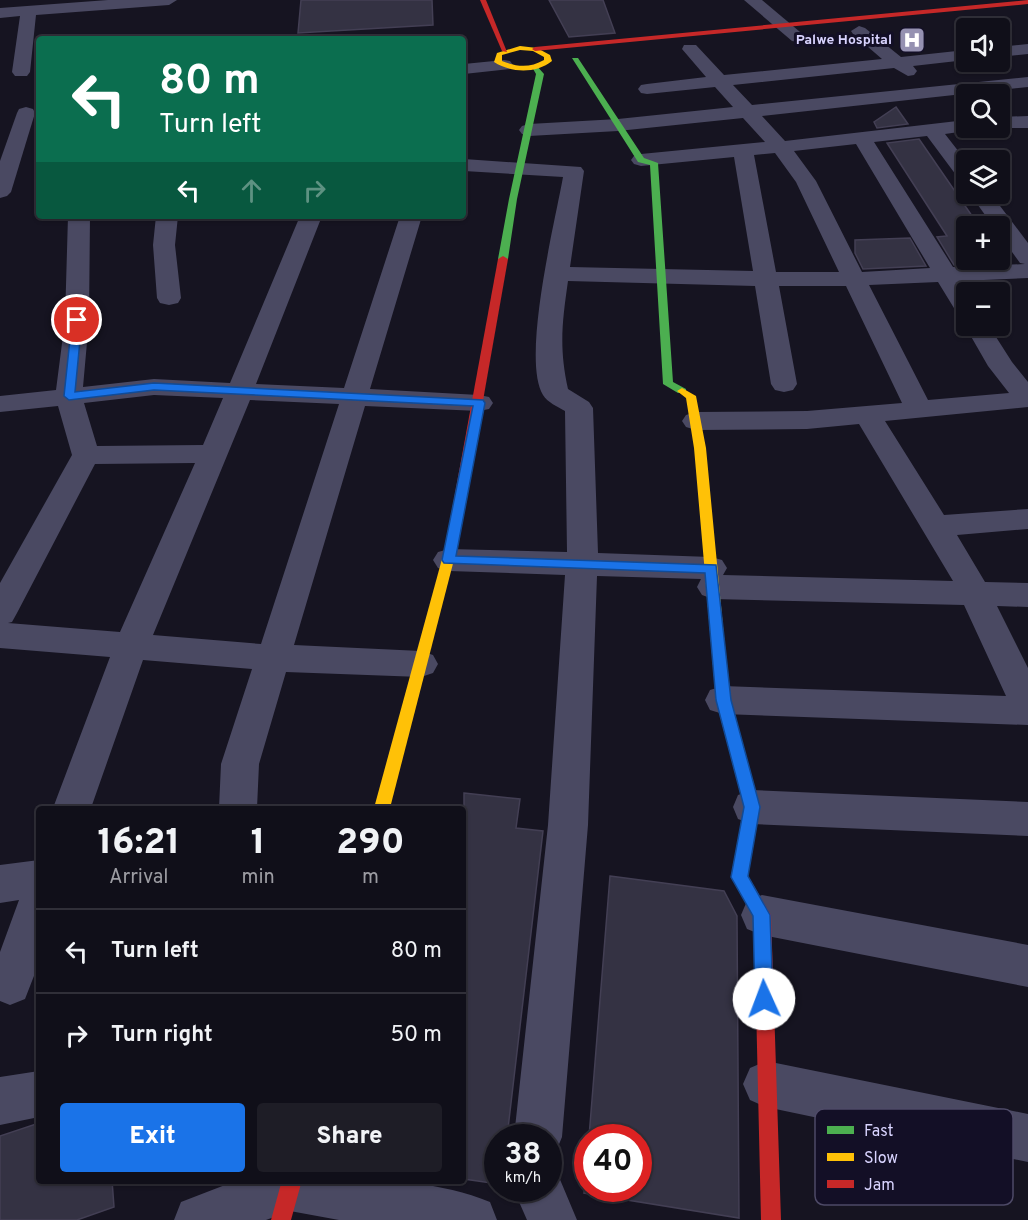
<!DOCTYPE html>
<html lang="en">
<head>
<meta charset="utf-8">
<style>
  :root { --surface:#100f19; --page:#1e1d26; --text:#f1f3f6; --muted:#9c9ca2; --line:#302f38; --accent:#1a73e8 }
  body { margin:0; font-family:Overpass,sans-serif; background:var(--page); color:var(--text); height:100vh; display:flex; flex-direction:column; font-size:22px; white-space:nowrap }
  * { box-sizing:border-box; margin:0 }
  p { font-size:20px; color:var(--muted) }
  .icon { flex:none; width:33px; height:33px; fill:none; stroke:currentColor; stroke-width:2; stroke-linecap:round; stroke-linejoin:round }
  .map { position:relative; flex:1; overflow:hidden }
  .drawer { position:absolute; left:36px; top:806px; width:430px; height:378px; display:flex; flex-direction:column; background:var(--surface); border-radius:6px; box-shadow:0 2px 4px #0004,0 0 0 2px var(--line) }
  .drawer>* { flex:none }
  .banner { position:absolute; left:36px; top:36px; width:430px; height:183px; border-radius:6px; box-shadow:0 2px 4px #0004,0 0 0 2px var(--line); background:#0b6e4f; color:#fff; overflow:hidden }
  .tools { position:absolute; left:956px; top:18px; display:grid; gap:12px }
  .tools a { display:grid; place-items:center; width:54px; height:54px; border-radius:6px; background:var(--surface); box-shadow:0 2px 4px #0004,0 0 0 2px var(--line); font-size:30px }
  .speed { position:absolute; left:484px; top:1124px; display:flex; gap:12px; font-size:30px; font-weight:700; text-align:center }
  .speed>* { display:grid; place-content:center; width:78px; height:78px; border-radius:50%; background:var(--surface); box-shadow:0 2px 4px #0004,0 0 0 2px var(--line); line-height:1 }
  .speed small { font-size:15px; font-weight:400 }
  .speed .limit { border:9px solid #d22; background:#fff; color:#111 }
  .pin { position:absolute; display:grid; place-items:center; width:51px; height:51px; color:#fff; margin:-26px; border:3px solid #fff; border-radius:50%; box-shadow:0 2px 6px #0007 }
  .me { position:absolute; width:66px; margin:-33px; rotate:358deg; stroke-linejoin:round; filter:drop-shadow(0 0 4px #0008) }
  .turn { display:flex; align-items:center; gap:21px; height:126px; padding:0 24px; font-size:27px }
  .turn .icon { width:78px; height:78px; stroke-width:2.5 }
  .turn b { display:block; font-size:42px; line-height:51px }
  .lanes { display:flex; align-items:center; height:57px; padding:0 24px; background:#0003; justify-content:center; gap:30px; direction:ltr }
  .lanes .off { opacity:.35 }
  .eta { display:flex; justify-content:space-evenly; align-items:center; height:102px; text-align:center }
  .eta b { font-size:36px; font-weight:800; line-height:42px }
  .action { display:flex; gap:12px; margin-top:auto; padding:12px 24px }
  .action a { flex:1; height:69px; border-radius:6px; background:var(--accent); color:#fff; font-size:24px; font-weight:800; line-height:69px; text-align:center }
  .action a+a { background:var(--page); color:var(--text) }
  ul { padding:0; list-style:none }
  li { display:flex; align-items:center; gap:18px; height:84px; padding:0 24px; border-top:2px solid var(--line) }
  li div { flex:1 }
  li b { display:block; font-size:22px }
  li em { font-style:normal }
  .map>svg:first-child { display:block }
</style>
</head>
<body>
<div class="map">
<svg width="1028" height="1220" viewBox="0 0 1028 1220">
  <rect width="100%" height="100%" fill="#161421"/>
  <g fill="#343243" stroke="#433f54" stroke-width="1.5">
    <path d="M 301,0 L 432,0 L 433,25 L 298,33 Z"/>
    <path d="M 549,0 L 603,0 L 615,33 L 569,37 Z"/>
    <path d="M 896,107 L 908,124 L 877,128 L 874,122 Z"/>
    <path d="M 919,139 L 979,226 L 966,226 L 966,260 L 999,260 L 999,254 L 1005,263 L 954,265 L 937,237 L 947,236 L 887,143 Z"/>
    <path d="M 910,238 L 926,266 L 863,269 L 855,253 L 855,240 Z"/>
    <path d="M 464,793 L 520,799 L 516,828 L 543,831 L 507,1137 L 498,1137 L 498,1184 L 464,1179 Z"/>
    <path d="M 610,876 L 724,891 L 737,916 L 739,1218 L 584,1193 L 588,1150 L 588,1188 L 639,1188 L 639,1137 L 589,1137 Z"/>
    <path d="M 39,1123 L 39,1180 L 112,1180 L 114,1207 L 77,1220 L 0,1220 L 0,1136 Z"/>
  </g>
  <g fill="none" stroke-linecap="round" stroke-linejoin="round">
    <g fill="#4a4962" fill-rule="evenodd">
      <path d="M 108,0 L 177,0 L 169,5 L 36,15 L 30,72 L 27,76 L 15,76 L 12,72 L 20,16 L 0,18 L 0,8 Z"/>
      <path d="M 744,0 L 762,0 L 806,37 L 798,42 L 792,41 Z"/>
      <path d="M 859,26 L 865,28 L 901,57 L 966,50 L 966,60 L 913,66 L 917,71 L 914,75 L 908,76 L 894,68 L 733,85 L 752,105 L 1028,77 L 1028,87 L 762,116 L 785,141 L 966,120 L 966,128 L 975,128 L 973,130 L 945,134 L 966,161 L 966,181 L 959,179 L 927,136 L 874,142 L 953,267 L 1025,264 L 1020,263 L 999,234 L 999,226 L 993,226 L 970,194 L 991,194 L 1028,243 L 1028,278 L 961,281 L 968,292 L 966,292 L 966,315 L 957,313 L 938,282 L 869,285 L 928,400 L 1009,393 L 988,366 L 965,326 L 966,324 L 989,326 L 1012,362 L 1028,382 L 1028,407 L 885,421 L 944,515 L 1028,509 L 1028,529 L 957,535 L 985,582 L 1028,583 L 1028,607 L 997,606 L 1028,668 L 1028,725 L 723,714 L 710,710 L 705,700 L 710,690 L 723,686 L 1006,696 L 964,605 L 713,599 L 702,595 L 697,587 L 701,579 L 597,576 L 588,825 L 562,1137 L 555,1154 L 549,1156 L 549,1137 L 514,1137 L 548,825 L 565,575 L 449,571 L 438,568 L 433,560 L 438,552 L 449,549 L 567,552 L 565,411 C 558,407 547,402 543,395 C 521,359 555,222 563,177 L 464,171 L 464,159 L 581,167 L 584,171 L 570,267 L 753,271 L 734,157 L 641,166 L 634,164 L 631,160 L 634,156 L 641,154 L 765,142 L 743,118 L 618,131 L 529,136 L 522,134 L 519,130 L 522,126 L 529,124 L 618,119 L 733,107 L 715,87 L 647,94 L 641,93 L 638,89 L 641,85 L 647,84 L 706,77 L 682,49 L 684,45 L 696,45 L 724,75 L 882,59 L 853,34 L 851,31 ZM 856,144 L 930,268 L 862,272 L 816,181 L 794,151 ZM 775,153 L 796,182 L 839,272 L 776,272 L 754,155 ZM 568,281 L 755,286 L 771,384 L 775,390 L 784,392 L 793,390 L 797,384 L 779,286 L 846,286 L 902,403 L 807,411 L 696,412 L 686,415 L 682,421 L 686,427 L 696,430 L 807,429 L 859,424 L 953,581 L 723,575 L 727,568 L 722,560 L 711,557 L 598,553 L 593,408 L 589,402 L 568,389 C 559,348 562,323 568,281 Z"/>
      <path d="M 1028,44 L 1028,54 L 999,57 L 999,47 Z"/>
      <path d="M 504,60 L 510,61 L 513,65 L 510,69 L 464,74 L 464,64 Z"/>
      <path d="M 26,107 L 33,109 L 35,113 L 11,192 L 7,196 L 0,198 L 0,161 L 17,113 L 19,109 Z"/>
      <path d="M 1028,116 L 1028,128 L 994,128 L 999,128 L 999,117 Z"/>
      <path d="M 68,216 L 90,216 L 89,320 L 83,387 L 154,379 L 230,383 L 300,216 L 322,216 L 256,384 L 344,388 L 400,216 L 422,216 L 370,389 L 479,395 L 489,397 L 493,403 L 489,409 L 479,411 L 365,406 L 294,645 L 421,651 L 433,655 L 438,664 L 433,673 L 421,677 L 286,672 L 259,764 L 257,808 L 219,808 L 221,764 L 252,669 L 143,660 L 91,808 L 53,808 L 110,657 L 0,648 L 0,583 L 72,455 L 58,406 L 0,412 L 0,396 L 56,390 L 65,320 ZM 154,395 L 223,398 L 203,445 L 97,446 L 84,403 ZM 250,400 L 339,404 L 261,644 L 153,635 ZM 195,463 L 120,632 L 8,623 L 12,622 L 17,613 L 95,464 Z"/>
      <path d="M 156,216 L 178,216 L 175,245 L 181,298 L 178,303 L 169,305 L 160,303 L 157,298 L 153,245 Z"/>
      <path d="M 752,790 L 1028,802 L 1028,836 L 752,824 L 738,819 L 733,807 L 738,795 Z"/>
      <path d="M 39,860 L 39,963 L 25,999 L 10,1005 L 0,1001 L 0,952 L 19,900 L 0,903 L 0,865 Z"/>
      <path d="M 762,895 L 1028,945 L 1028,987 L 762,935 L 747,929 L 741,915 L 747,901 Z"/>
      <path d="M 766,1061 L 1028,1114 L 1028,1162 L 766,1107 L 750,1100 L 743,1084 L 750,1068 Z"/>
      <path d="M 39,1071 L 39,1117 L 0,1125 L 0,1077 Z"/>
      <path d="M 549,1168 L 556,1170 L 577,1220 L 527,1220 L 513,1188 L 549,1188 Z"/>
      <path d="M 238,1180 C 319,1180 414,1171 490,1202 L 497,1220 L 339,1220 L 290,1211 L 266,1220 L 174,1220 L 181,1202 Z"/>
    </g>
    <g fill="#4caf50" fill-rule="evenodd">
      <path d="M 572,58 L 578,58 L 644,158 L 658,163 L 673,382 L 686,389 L 686,393 L 678,393 L 663,384 L 650,165 L 638,162 Z"/>
      <path d="M 536,65 L 544,74 L 517,199 L 508,259 L 503,262 L 498,259 L 509,199 L 536,74 L 532,67 Z"/>
    </g>
    <g fill="#ffc107" fill-rule="evenodd">
      <path d="M 520,46 L 537,48 L 550,55 L 552,61 C 536,74 511,73 494,62 L 497,53 ZM 520,50 L 533,51 L 544,57 L 544,60 C 530,68 517,67 502,61 L 502,55 Z"/>
      <path d="M 682,388 L 696,396 L 706,448 L 730,700 L 733,712 L 731,716 L 726,718 L 721,716 L 716,700 L 694,448 L 686,398 L 677,391 Z"/>
      <path d="M 451,544 L 457,548 L 390,808 L 374,808 L 445,548 Z"/>
    </g>
    <g fill="#c62828" fill-rule="evenodd">
      <path d="M 480,0 L 486,0 L 507,52 L 502,51 Z"/>
      <path d="M 1028,0 L 1028,4 L 535,51 L 532,49 L 535,47 Z"/>
      <path d="M 503,256 L 508,259 L 457,548 L 451,552 L 445,548 L 498,259 Z"/>
      <path d="M 726,706 L 731,708 L 733,712 L 760,807 L 748,876 L 771,915 L 781,1220 L 761,1220 L 754,917 L 731,877 L 744,807 L 719,712 L 721,708 Z"/>
      <path d="M 282,1180 L 302,1180 L 291,1220 L 271,1220 Z"/>
    </g>
  </g>
  <path fill="#1a73e8" stroke="#114b97" stroke-width="1.5" d="M 77,317 L 82,320 L 75,392 L 154,383 L 483,400 L 485,403 L 456,556 L 716,565 L 731,700 L 760,807 L 748,876 L 770,915 L 773,999 L 770,1006 L 764,1008 L 757,1006 L 755,999 L 753,916 L 731,877 L 744,807 L 716,700 L 705,573 L 444,563 L 442,560 L 473,406 L 154,390 L 69,400 L 64,396 L 72,320 Z"/>
  <defs>
    <symbol id="hospital-square" viewBox="-11 -11 22 22"><rect x="-9" y="-9" width="18" height="18" rx="4" fill="#9591b1" stroke="#130f26"/><path d="M-5-5h3v3.5h4V-5h3V5h-3V1.5h-4V5h-3Z" fill="#fff"/></symbol>
  </defs>
  <g fill-rule="evenodd">
    <use href="#hospital-square" x="897" y="25" width="30" height="30"/>
  </g>
  <g text-anchor="middle" dominant-baseline="central" stroke-width="6" stroke-linejoin="round" paint-order="stroke">
    <g font-size="14" font-weight="bold" fill="#d9d4ff" stroke="#130f26" text-anchor="end">
      <text x="892" y="40">Palwe Hospital</text>
    </g>
  </g>
  <rect x="815" y="1109" width="198" height="96" rx="9" fill="#130f26" stroke="#4e4a67" stroke-width="1.5"/>
  <rect x="827" y="1126" width="27" height="8" fill="#4caf50"/>
  <rect x="827" y="1153" width="27" height="8" fill="#ffc107"/>
  <rect x="827" y="1180" width="27" height="8" fill="#c62828"/>
  <g font-size="16" fill="#d9d4ff">
    <text x="864" y="1136">Fast</text>
    <text x="864" y="1163">Slow</text>
    <text x="864" y="1190">Jam</text>
  </g>
</svg>
<div class="tools">
<a><svg class="icon" aria-label="sound" viewBox="0 0 24 24"><path d="M4 9h4l5-4v14l-5-4H4zM17 9q2 3 0 6"/></svg></a>
<a><svg class="icon" aria-label="search" viewBox="0 0 24 24"><circle cx="10" cy="10" r="6"/><path d="M15 15l6 6"/></svg></a>
<a><svg class="icon" aria-label="layers" viewBox="0 0 24 24"><path d="M12 4l9 5-9 5-9-5zM3 14l9 5 9-5"/></svg></a>
<a>+</a>
<a>−</a>
</div>
<div class="speed"><div>38<small>km/h</small></div><div class="limit">40</div></div>
<div class="pin" style="left:77px;top:320px;background:#d93025"><svg class="icon" aria-label="arrive" viewBox="0 0 24 24"><path d="M6 21V4h12l-3 4 3 4H6"/></svg></div>
<svg class="me" style="left:764px;top:999px" viewBox="-20 -20 40 40"><circle r="19" fill="#fff"/><path d="M0-13L10 11 0 6-10 11z" fill="#1a73e8"/></svg>
<div class="banner">
<div class="turn"><svg class="icon" aria-label="left" viewBox="0 0 24 24"><path d="M17 20v-9H6M10 6l-5 5 5 5"/></svg><div><b>80 m</b>Turn left</div></div>
<div class="lanes"><svg class="icon" aria-label="left" viewBox="0 0 24 24"><path d="M17 20v-9H6M10 6l-5 5 5 5"/></svg><svg class="icon off" aria-label="ahead" viewBox="0 0 24 24"><path d="M12 20V5M6 11l6-6 6 6"/></svg><svg class="icon off" aria-label="right" viewBox="0 0 24 24"><path d="M7 20v-9h11M14 6l5 5-5 5"/></svg></div>
</div>
<section class="drawer">
<div class="eta">
<div><b>16:21</b><p>Arrival</p></div>
<div><b>1</b><p>min</p></div>
<div><b>290</b><p>m</p></div>
</div>
<ul>
<li><svg class="icon" aria-label="left" viewBox="0 0 24 24"><path d="M17 20v-9H6M10 6l-5 5 5 5"/></svg><div><b>Turn left</b></div><em>80 m</em></li>
<li><svg class="icon" aria-label="right" viewBox="0 0 24 24"><path d="M7 20v-9h11M14 6l5 5-5 5"/></svg><div><b>Turn right</b></div><em>50 m</em></li>
</ul>
<div class="action"><a>Exit</a><a>Share</a></div>
</section>
</div>
</body>
</html>
